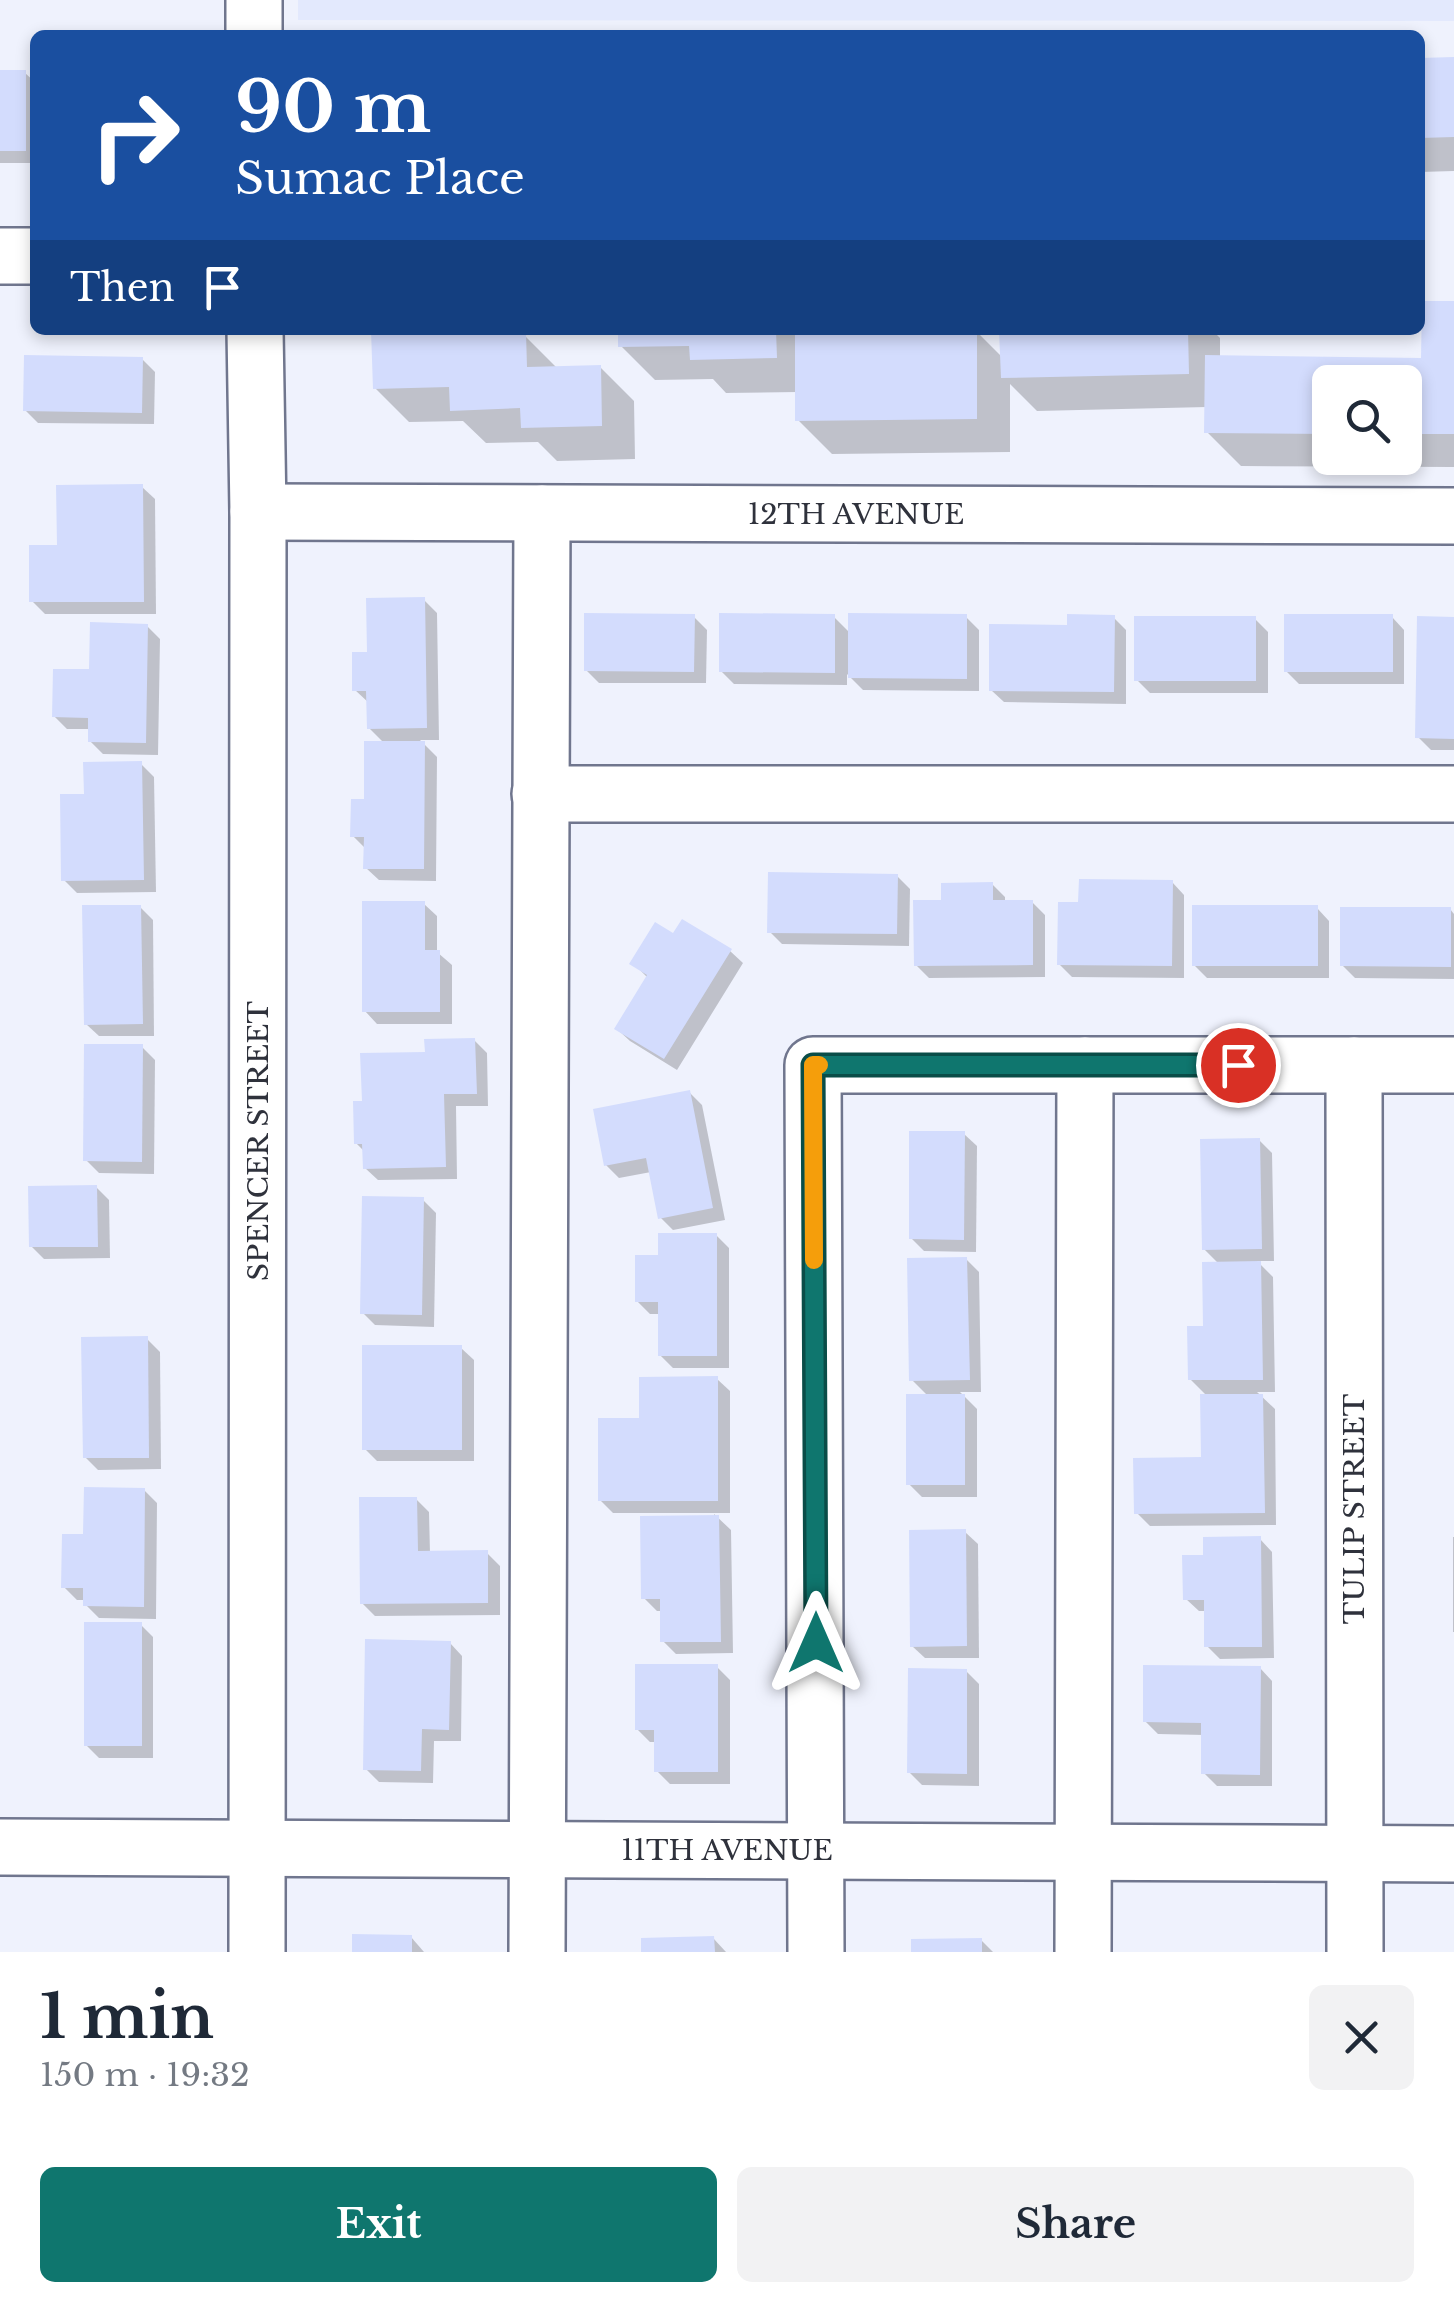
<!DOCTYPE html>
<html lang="en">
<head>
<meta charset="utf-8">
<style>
  :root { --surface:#fff; --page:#f2f2f3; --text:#1f2937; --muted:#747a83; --accent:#0f766e }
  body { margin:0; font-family:"Libre Baskerville",serif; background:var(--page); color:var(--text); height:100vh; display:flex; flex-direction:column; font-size:38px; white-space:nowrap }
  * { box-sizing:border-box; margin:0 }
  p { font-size:32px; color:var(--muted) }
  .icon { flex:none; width:55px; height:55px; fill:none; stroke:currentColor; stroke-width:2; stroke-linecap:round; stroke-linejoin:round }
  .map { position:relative; height:1952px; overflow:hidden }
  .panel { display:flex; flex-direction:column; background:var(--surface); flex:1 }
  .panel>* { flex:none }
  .hud { position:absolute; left:30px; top:30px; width:1395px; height:305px; border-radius:15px; box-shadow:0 5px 15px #0003; background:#1a4fa0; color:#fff; overflow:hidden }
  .tools { position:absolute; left:1312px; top:365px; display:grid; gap:20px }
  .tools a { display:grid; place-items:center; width:110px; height:110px; border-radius:15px; background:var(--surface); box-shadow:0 5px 15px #0003; font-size:50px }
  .pin { position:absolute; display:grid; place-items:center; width:85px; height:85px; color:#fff; margin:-42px; border:5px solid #fff; border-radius:50%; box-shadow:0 2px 10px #0007 }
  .me { position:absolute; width:110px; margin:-55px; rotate:0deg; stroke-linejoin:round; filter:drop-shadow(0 0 8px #0008) }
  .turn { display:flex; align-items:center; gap:35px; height:210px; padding:0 40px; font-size:45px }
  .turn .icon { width:130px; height:130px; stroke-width:2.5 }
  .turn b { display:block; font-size:70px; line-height:85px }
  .then { display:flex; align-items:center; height:95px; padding:0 40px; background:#0003; gap:20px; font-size:38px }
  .round { display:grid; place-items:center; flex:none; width:105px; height:105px; border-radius:15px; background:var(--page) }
  .head { display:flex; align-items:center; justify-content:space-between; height:170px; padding:0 40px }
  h1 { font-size:60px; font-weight:700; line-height:75px }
  .action { display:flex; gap:20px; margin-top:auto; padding:20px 40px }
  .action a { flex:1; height:115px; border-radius:15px; background:var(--accent); color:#fff; font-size:40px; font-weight:700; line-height:115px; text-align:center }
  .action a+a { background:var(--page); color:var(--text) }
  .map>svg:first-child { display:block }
</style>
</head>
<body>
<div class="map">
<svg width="1454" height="1952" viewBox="0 0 1454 1952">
  <rect width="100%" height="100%" fill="#eff2fd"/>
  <path fill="#e3e9fd" d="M 298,0 L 1454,0 L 1454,21 L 298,20 Z"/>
  <g fill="#0003" fill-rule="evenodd">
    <path d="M 1420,60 L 1454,60 L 1454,171 L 1420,172 Z"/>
    <path d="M 0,73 L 25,73 L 35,82 L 35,163 L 0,163 Z"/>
    <path d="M 1454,304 L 1454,467 L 1241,466 L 1207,432 L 1207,407 L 1037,411 L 1010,384 L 1010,452 L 832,454 L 798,420 L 798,392 L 726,393 L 713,379 L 655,380 L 621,346 L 620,330 L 976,331 L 1003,358 L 1002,330 L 1212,330 L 1220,338 L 1220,358 L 1424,360 ZM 1330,382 L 1405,382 L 1405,458 L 1330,458 Z"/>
    <path d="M 374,330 L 476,330 L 483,337 L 525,336 L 558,369 L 600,367 L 634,401 L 635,459 L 557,461 L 538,442 L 486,443 L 463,421 L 409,422 L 375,388 Z"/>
    <path d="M 142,359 L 155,372 L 154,424 L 38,423 L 25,410 Z"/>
    <path d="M 142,487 L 155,499 L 156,614 L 45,614 L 32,601 L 59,548 Z"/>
    <path d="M 424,600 L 437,613 L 439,740 L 420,740 L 437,757 L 436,881 L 379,880 L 366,868 L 366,849 L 353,836 L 385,744 L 369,728 L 369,703 L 355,690 L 370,654 Z"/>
    <path d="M 694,617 L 707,630 L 706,683 L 599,683 L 586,670 Z"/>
    <path d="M 834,617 L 850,633 L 966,617 L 979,630 L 979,691 L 863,690 L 847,674 L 847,685 L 734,684 L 721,671 Z"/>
    <path d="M 1113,617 L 1126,630 L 1126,704 L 1004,702 L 991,690 L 1069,627 Z"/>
    <path d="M 1392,617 L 1404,630 L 1404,684 L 1299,684 L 1286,671 Z"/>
    <path d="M 1255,619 L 1268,632 L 1268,693 L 1150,693 L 1137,680 Z"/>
    <path d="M 1454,619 L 1454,750 L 1431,750 L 1418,737 Z"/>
    <path d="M 147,626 L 160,639 L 158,755 L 103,754 L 90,741 L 90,729 L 67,729 L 54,716 L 92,672 Z"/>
    <path d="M 141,764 L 154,777 L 156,892 L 77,893 L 64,880 L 87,797 Z"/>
    <path d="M 897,876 L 910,889 L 909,946 L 782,944 L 770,932 Z"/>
    <path d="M 1172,882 L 1184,895 L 1184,978 L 1072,977 L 1059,964 L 1081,904 Z"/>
    <path d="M 992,884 L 1005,897 L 1005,902 L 1032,902 L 1045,915 L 1045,977 L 929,978 L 916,965 L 943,902 Z"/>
    <path d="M 424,904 L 437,916 L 437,952 L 452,965 L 452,1024 L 377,1024 L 365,1011 Z"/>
    <path d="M 140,907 L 153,920 L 154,1036 L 99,1036 L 86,1024 Z"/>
    <path d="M 1317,908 L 1329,921 L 1329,978 L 1207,978 L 1194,965 Z"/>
    <path d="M 1450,909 L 1454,914 L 1454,979 L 1355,978 L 1342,965 Z"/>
    <path d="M 674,936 L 730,951 L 743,963 L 677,1070 L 630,1041 L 617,1029 L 648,978 L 633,963 Z"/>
    <path d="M 474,1040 L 487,1053 L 488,1106 L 456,1106 L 457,1179 L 378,1180 L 365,1168 L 365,1152 L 356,1143 L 364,1104 L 427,1054 Z"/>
    <path d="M 142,1047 L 155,1060 L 154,1174 L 99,1173 L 86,1160 Z"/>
    <path d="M 690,1093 L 702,1105 L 725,1220 L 673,1230 L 660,1217 L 651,1172 L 619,1178 L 606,1165 Z"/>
    <path d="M 964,1134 L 977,1146 L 976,1252 L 924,1251 L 911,1238 Z"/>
    <path d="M 1259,1140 L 1272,1153 L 1274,1261 L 1257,1261 L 1273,1277 L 1275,1392 L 1257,1392 L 1275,1409 L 1276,1525 L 1150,1526 L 1137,1513 L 1204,1459 L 1208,1397 L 1190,1379 L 1219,1264 L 1204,1249 Z"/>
    <path d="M 96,1187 L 109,1200 L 110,1258 L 44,1259 L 31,1246 Z"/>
    <path d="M 423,1200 L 436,1213 L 434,1327 L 375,1325 L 362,1312 Z"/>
    <path d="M 716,1235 L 729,1248 L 729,1368 L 673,1368 L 660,1355 L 660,1314 L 650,1314 L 637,1301 L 661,1257 Z"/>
    <path d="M 966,1259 L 979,1272 L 981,1392 L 960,1392 L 977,1409 L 977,1497 L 922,1497 L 909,1484 L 928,1396 L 912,1380 Z"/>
    <path d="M 147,1339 L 160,1352 L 161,1469 L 98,1470 L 85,1457 Z"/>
    <path d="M 461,1348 L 474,1360 L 474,1461 L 377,1461 L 365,1449 Z"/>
    <path d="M 717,1379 L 730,1391 L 730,1513 L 613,1513 L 600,1500 L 642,1420 Z"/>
    <path d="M 144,1490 L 157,1503 L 156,1619 L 99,1618 L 86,1605 L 86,1600 L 77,1600 L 64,1587 L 86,1537 Z"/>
    <path d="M 416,1499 L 429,1512 L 430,1553 L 487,1553 L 500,1566 L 500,1615 L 375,1616 L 362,1603 Z"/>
    <path d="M 714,1514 L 731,1530 L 733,1653 L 676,1654 L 663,1641 L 663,1611 L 657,1611 L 644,1598 L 714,1518 Z"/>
    <path d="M 965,1532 L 978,1544 L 979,1658 L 925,1658 L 912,1646 Z"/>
    <rect x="1453" y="1537" width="1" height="95"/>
    <path d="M 1260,1539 L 1272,1552 L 1274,1658 L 1220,1659 L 1207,1646 L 1206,1611 L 1199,1611 L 1186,1599 L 1206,1557 Z"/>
    <path d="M 140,1624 L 153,1637 L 153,1758 L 99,1758 L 86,1745 Z"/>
    <path d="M 450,1643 L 462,1656 L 461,1741 L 434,1741 L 433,1783 L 379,1782 L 366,1769 Z"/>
    <path d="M 717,1667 L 730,1680 L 730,1784 L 670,1784 L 657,1771 L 657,1742 L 650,1742 L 637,1729 Z"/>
    <path d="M 1260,1668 L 1272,1681 L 1272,1786 L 1217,1786 L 1204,1773 L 1204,1735 L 1158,1734 L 1145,1721 Z"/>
    <path d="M 966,1671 L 979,1684 L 979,1786 L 922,1785 L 909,1772 Z"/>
    <path d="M 411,1937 L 424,1952 L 355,1952 Z"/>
    <path d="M 713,1938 L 726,1952 L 644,1952 Z"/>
    <path d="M 981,1940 L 993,1952 L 913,1952 Z"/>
  </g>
  <g fill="#d3dcfd">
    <path d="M 1454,57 L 1454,137 L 1420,138 L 1420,58 Z"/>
    <rect x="0" y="70" width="26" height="81"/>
    <path d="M 1422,301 L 1454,301 L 1454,434 L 1405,434 L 1405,382 L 1330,382 L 1330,434 L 1204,433 L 1205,355 L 1421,358 Z"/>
    <path d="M 371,330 L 460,330 L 460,335 L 526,333 L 527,367 L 601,365 L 602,426 L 521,428 L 520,408 L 450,411 L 449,387 L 373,389 Z"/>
    <path d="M 618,330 L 776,330 L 777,358 L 690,360 L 689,346 L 618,347 Z"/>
    <path d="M 795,330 L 977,330 L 977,419 L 795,421 Z"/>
    <path d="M 999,330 L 1188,330 L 1189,374 L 1001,378 Z"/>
    <path d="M 24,355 L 143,357 L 142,413 L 23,411 Z"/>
    <path d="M 143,484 L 144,602 L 29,602 L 29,545 L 57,545 L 56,485 Z"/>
    <path d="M 425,597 L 427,728 L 367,729 L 366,691 L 352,691 L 352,652 L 367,652 L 366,598 Z"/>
    <path d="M 584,613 L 695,614 L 694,672 L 584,671 Z"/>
    <path d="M 719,613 L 835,614 L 835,673 L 719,672 Z"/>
    <path d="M 848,613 L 967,614 L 967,679 L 848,678 Z"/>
    <path d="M 1067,614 L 1115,615 L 1114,692 L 989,691 L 989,624 L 1067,625 Z"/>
    <rect x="1284" y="614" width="109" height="58"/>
    <rect x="1134" y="616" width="122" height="65"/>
    <path d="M 1417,616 L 1454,617 L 1454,739 L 1415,738 Z"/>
    <path d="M 90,622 L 148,624 L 146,743 L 88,742 L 88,718 L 52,717 L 53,669 L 89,669 Z"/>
    <path d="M 364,741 L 425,741 L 424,869 L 363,869 L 364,837 L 350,837 L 351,799 L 364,799 Z"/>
    <path d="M 142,761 L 144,880 L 61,881 L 60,794 L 84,794 L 83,762 Z"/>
    <path d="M 768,872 L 898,874 L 897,934 L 767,933 Z"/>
    <path d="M 1079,879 L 1173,880 L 1172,966 L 1057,965 L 1058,902 L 1078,902 Z"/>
    <path d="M 993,882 L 993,900 L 1033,900 L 1033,965 L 914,966 L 913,900 L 941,900 L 941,883 Z"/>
    <path d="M 362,901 L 425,901 L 425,950 L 440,950 L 440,1012 L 362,1012 Z"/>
    <path d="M 82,905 L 141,905 L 143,1024 L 84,1025 Z"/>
    <rect x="1192" y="905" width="126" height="61"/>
    <path d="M 1340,907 L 1451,907 L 1451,967 L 1340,966 Z"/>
    <path d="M 682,919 L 732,949 L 664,1059 L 614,1029 L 647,975 L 629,964 L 655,922 L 673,933 Z"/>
    <path d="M 475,1038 L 477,1094 L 444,1094 L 446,1167 L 363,1169 L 362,1144 L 354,1144 L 353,1101 L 362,1101 L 360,1053 L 425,1052 L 424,1039 Z"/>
    <path d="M 84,1044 L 143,1044 L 142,1162 L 83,1161 Z"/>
    <path d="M 690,1090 L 713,1208 L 658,1219 L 646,1158 L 604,1166 L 593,1109 Z"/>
    <path d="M 909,1131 L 965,1131 L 964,1240 L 909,1239 Z"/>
    <path d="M 1260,1138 L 1262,1249 L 1202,1250 L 1200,1139 Z"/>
    <path d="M 97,1185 L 98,1247 L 29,1247 L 28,1186 Z"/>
    <path d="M 362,1196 L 424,1197 L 422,1315 L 360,1314 Z"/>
    <path d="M 658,1233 L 717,1233 L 717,1356 L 658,1356 L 658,1302 L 635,1302 L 635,1255 L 658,1255 Z"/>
    <path d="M 967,1257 L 970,1380 L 909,1381 L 907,1258 Z"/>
    <path d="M 1261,1261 L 1263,1380 L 1188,1380 L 1187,1326 L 1203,1326 L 1202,1262 Z"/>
    <path d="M 148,1336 L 149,1458 L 83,1458 L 81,1337 Z"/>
    <rect x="362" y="1345" width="100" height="105"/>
    <path d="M 718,1376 L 718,1501 L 598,1501 L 598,1418 L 639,1418 L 639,1377 Z"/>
    <rect x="906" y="1394" width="59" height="91"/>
    <path d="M 1200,1394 L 1263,1394 L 1265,1513 L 1134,1514 L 1133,1458 L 1201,1457 Z"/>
    <path d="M 84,1487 L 145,1488 L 144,1607 L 83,1606 L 83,1588 L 61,1588 L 62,1534 L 83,1534 Z"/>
    <path d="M 359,1497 L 417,1497 L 418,1551 L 488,1550 L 488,1603 L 360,1604 Z"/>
    <path d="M 719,1515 L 721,1642 L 660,1642 L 660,1599 L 641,1599 L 640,1516 Z"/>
    <path d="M 966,1529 L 967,1646 L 910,1647 L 909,1530 Z"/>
    <path d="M 1261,1536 L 1262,1647 L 1204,1647 L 1204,1600 L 1183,1600 L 1182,1555 L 1203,1555 L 1203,1537 Z"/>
    <rect x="84" y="1622" width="58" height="124"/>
    <path d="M 365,1639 L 451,1641 L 449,1730 L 422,1729 L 421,1771 L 363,1770 Z"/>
    <path d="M 635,1664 L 718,1664 L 718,1772 L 654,1772 L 654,1730 L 635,1730 Z"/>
    <path d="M 1143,1665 L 1261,1666 L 1260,1775 L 1201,1774 L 1201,1723 L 1143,1722 Z"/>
    <path d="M 908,1668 L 967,1669 L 967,1774 L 907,1773 Z"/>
    <path d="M 352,1934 L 412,1935 L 412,1952 L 352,1952 Z"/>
    <path d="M 714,1936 L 715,1952 L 641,1952 L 641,1938 Z"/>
    <path d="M 982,1938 L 982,1952 L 911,1952 L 911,1939 Z"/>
  </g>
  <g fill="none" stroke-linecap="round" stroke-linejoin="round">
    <defs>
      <g id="minor">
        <path d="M 254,0 L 254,35"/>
        <path d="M 0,256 L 35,256"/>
        <path d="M 255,330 L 258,512 L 257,1952"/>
        <path d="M 258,512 L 1454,516"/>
        <path d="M 540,794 L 1454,794"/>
        <path d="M 1354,1065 L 1355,1952"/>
        <path d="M 0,1847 L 1454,1854"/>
        <path d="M 537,1952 L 542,513"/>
        <path d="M 816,1952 L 813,1065 L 1454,1065"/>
        <path d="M 1083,1952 L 1085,1065"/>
      </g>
    </defs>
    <use href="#minor" stroke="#70768e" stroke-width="60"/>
    <use href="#minor" stroke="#fff" stroke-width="55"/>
  </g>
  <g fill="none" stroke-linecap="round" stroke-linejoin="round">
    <defs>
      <path id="route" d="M 816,1643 L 813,1065 L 1238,1065"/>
    </defs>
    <use href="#route" stroke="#0a4d48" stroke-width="25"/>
    <use href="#route" stroke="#0f766e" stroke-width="18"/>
    <path stroke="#f59e0b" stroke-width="18" d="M 814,1260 L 813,1065 L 819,1065"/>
  </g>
  <g text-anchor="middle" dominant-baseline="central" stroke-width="10" stroke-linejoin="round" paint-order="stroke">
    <g font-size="28" fill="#2f323c" stroke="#fff">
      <text x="856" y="514">12TH AVENUE</text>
      <text transform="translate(258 1141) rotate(-90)">SPENCER STREET</text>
      <text transform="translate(1354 1509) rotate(-90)">TULIP STREET</text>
      <text x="727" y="1850">11TH AVENUE</text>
    </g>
  </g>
</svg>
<div class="tools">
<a><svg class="icon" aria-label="search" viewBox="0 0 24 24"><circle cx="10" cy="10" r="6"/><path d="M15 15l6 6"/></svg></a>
</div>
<div class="pin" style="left:1238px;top:1065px;background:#d93025"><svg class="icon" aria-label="arrive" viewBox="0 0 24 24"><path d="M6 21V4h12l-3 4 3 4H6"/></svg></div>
<svg class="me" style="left:816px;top:1643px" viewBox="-20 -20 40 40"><path d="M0-17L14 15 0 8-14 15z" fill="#0f766e" stroke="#fff" stroke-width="4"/></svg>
<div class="hud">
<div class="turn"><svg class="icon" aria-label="right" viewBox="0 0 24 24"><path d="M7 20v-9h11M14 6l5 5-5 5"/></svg><div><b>90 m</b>Sumac Place</div></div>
<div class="then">Then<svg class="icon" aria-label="arrive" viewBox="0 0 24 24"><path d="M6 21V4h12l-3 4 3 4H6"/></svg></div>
</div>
</div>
<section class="panel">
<div class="head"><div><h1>1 min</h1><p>150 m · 19:32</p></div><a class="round"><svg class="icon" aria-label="close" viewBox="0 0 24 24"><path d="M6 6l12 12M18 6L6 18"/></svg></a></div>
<div class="action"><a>Exit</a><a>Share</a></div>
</section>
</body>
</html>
